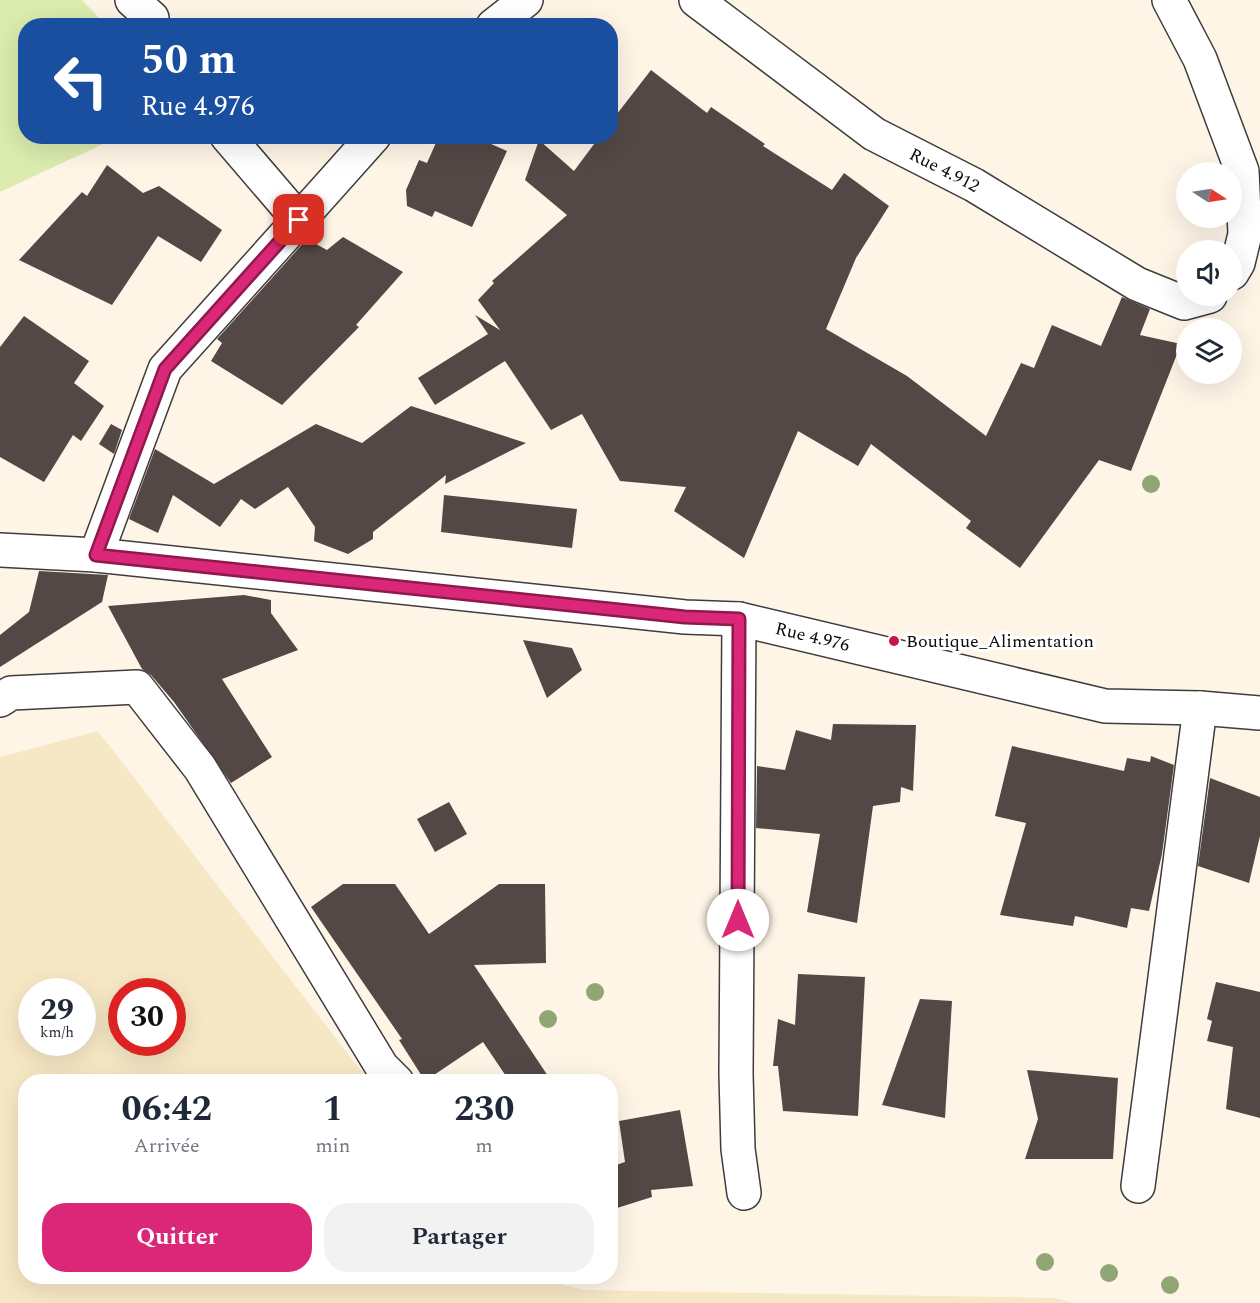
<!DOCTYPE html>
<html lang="fr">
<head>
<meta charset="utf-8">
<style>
  :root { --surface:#fff; --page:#f2f2f3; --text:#1f2937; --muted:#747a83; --accent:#db2777 }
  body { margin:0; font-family:Spectral,serif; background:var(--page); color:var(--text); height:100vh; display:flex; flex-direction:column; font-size:22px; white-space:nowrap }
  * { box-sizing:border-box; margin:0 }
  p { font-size:20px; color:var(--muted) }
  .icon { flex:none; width:33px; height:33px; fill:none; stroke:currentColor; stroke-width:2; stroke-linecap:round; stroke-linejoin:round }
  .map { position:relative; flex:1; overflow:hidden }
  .panel { position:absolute; left:18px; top:1074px; width:600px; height:210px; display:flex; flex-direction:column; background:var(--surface); border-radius:24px; box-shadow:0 6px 24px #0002 }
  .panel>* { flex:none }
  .banner { position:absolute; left:18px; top:18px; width:600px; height:126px; border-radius:24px; box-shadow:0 6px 24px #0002; background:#1a4fa0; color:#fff; overflow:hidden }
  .needle { width:39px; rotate:102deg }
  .buttons { position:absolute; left:1176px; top:162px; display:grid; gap:12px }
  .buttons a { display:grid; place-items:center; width:66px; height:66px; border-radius:50%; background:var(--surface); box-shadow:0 6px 24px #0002; font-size:30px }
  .speed { position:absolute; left:18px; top:978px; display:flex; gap:12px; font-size:30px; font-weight:700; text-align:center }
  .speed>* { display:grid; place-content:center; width:78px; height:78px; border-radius:50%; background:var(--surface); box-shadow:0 6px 24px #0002; line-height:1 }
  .speed small { font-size:15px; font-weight:400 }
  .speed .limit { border:9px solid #d22; background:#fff; color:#111 }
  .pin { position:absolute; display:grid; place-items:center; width:51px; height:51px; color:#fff; margin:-26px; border-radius:12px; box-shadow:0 3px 9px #0006 }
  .me { position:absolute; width:66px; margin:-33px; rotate:0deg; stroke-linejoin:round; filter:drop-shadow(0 0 4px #0008) }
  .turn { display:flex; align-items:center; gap:21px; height:126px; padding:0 24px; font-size:27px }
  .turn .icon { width:78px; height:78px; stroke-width:2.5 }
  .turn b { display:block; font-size:42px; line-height:51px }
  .eta { display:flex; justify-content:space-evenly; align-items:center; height:102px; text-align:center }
  .eta b { font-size:36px; font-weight:700; line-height:42px }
  .action { display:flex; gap:12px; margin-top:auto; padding:12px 24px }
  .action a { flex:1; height:69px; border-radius:24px; background:var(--accent); color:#fff; font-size:24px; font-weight:700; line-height:69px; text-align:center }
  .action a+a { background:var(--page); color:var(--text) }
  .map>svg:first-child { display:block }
</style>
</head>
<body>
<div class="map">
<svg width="1260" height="1303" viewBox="0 0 1260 1303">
  <rect width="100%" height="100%" fill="#fff5e7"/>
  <path fill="#f7e8c5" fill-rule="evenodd" d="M 98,731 L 369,1081 L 26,1082 L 26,1276 L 528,1276 L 584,1290 L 1055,1298 L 1074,1303 L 0,1303 L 0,757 ZM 32,992 L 82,992 L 82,1042 L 32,1042 ZM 122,992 L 172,992 L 172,1042 L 122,1042 Z"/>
  <path fill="#dbecae" d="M 0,0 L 82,0 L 106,25 L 26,26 L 26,136 L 118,137 L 0,192 Z"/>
  <g fill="#534846">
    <path d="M 651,70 L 707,113 L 711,107 L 765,144 L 763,146 L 832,190 L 844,173 L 889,206 L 856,258 L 826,329 L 907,376 L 986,436 L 1021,363 L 1034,368 L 1052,325 L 1101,346 L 1122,297 L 1150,309 L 1140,335 L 1181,344 L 1131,471 L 1099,460 L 1020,568 L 966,528 L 971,521 L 871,444 L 858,466 L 798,431 L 744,558 L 674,511 L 686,487 L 620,481 L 582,414 L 551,430 L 505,361 L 435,405 L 418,378 L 488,334 L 475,315 L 500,330 L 478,300 L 494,283 L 492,281 L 567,215 L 525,180 L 539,140 L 574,171 L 600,136 L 610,136 L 610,123 Z"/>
    <path d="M 439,136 L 473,136 L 507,151 L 472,227 L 435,211 L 432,217 L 407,206 L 406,190 L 419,160 L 427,163 Z"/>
    <path d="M 107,165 L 143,193 L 159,186 L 222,230 L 201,262 L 158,236 L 112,305 L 19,260 L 82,192 L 87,196 Z"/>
    <path d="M 343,237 L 403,272 L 356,325 L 359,327 L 282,405 L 211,361 L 222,343 L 217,339 L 307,239 L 327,250 Z"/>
    <path d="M 24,316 L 89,361 L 74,383 L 104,406 L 81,441 L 73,435 L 44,482 L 0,457 L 0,347 Z"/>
    <path d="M 411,406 L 526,443 L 445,484 L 446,475 L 373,532 L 373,539 L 348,554 L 314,541 L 315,527 L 288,487 L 255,509 L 241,499 L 220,527 L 173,495 L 158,533 L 129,519 L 155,449 L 214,484 L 316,424 L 362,443 Z"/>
    <path d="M 111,424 L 122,430 L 114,454 L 99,444 Z"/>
    <path d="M 444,495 L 577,509 L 572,548 L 441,532 Z"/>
    <path d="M 39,571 L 108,575 L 102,602 L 0,667 L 0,635 L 29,612 Z"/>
    <path d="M 244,595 L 271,600 L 271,613 L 298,650 L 222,679 L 272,757 L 231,783 L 174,702 L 151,675 L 142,669 L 108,606 Z"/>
    <path d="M 523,640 L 572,648 L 582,670 L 547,698 Z"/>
    <path d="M 833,724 L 916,725 L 913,791 L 901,787 L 900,802 L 873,806 L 857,923 L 807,912 L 820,834 L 756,828 L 757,766 L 785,770 L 796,730 L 831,740 Z"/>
    <path d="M 1012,746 L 1124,771 L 1127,758 L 1150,762 L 1151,756 L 1174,765 L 1162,854 L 1149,911 L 1131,908 L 1127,928 L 1075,916 L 1073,926 L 1000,915 L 1026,823 L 995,816 Z"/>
    <path d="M 1210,778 L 1260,797 L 1260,836 L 1249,883 L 1198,866 Z"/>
    <path d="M 449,802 L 467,834 L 435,852 L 417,819 Z"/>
    <path d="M 343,884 L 395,884 L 429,934 L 499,884 L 545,884 L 546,963 L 474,965 L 552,1082 L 510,1082 L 483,1042 L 425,1081 L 399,1040 L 402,1039 L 311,907 Z"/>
    <path d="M 798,974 L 865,977 L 858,1116 L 783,1111 L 778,1066 L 773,1066 L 778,1019 L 795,1025 Z"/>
    <path d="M 1216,982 L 1260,992 L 1260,1118 L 1226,1109 L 1233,1047 L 1207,1041 L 1212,1021 L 1207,1019 Z"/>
    <path d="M 920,999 L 952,1001 L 945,1118 L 882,1105 Z"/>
    <path d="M 1027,1070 L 1118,1078 L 1113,1159 L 1025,1159 L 1038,1119 Z"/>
    <path d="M 680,1110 L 693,1186 L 651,1190 L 652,1197 L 617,1208 L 610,1167 L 625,1162 L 619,1121 Z"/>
  </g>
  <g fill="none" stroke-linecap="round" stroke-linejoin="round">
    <defs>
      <g id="minor">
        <path d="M 132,0 L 152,18"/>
        <path id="s1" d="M 696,0 L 874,134 L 974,185 L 1137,284 L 1184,303 L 1210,296"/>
        <path d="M 1169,0 L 1200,59 L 1242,171 L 1245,234 L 1238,263 L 1232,273"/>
        <path d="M 493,26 L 526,0"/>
        <path d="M 299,220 L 374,136"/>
        <path id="s2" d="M 0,550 L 96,555 L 685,617 L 739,619 L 1105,706 L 1200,708 L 1260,713"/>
        <path d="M 96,555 L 165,369 L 299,220 L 227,136"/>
        <path d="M 739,619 L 736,1074 L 738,1149 L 744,1193"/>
        <path d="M 0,700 L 11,693 L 137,687 L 200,768 L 382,1067 L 397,1082"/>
        <path d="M 1138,1186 L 1200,708"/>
      </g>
    </defs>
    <use href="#minor" stroke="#3d3d3d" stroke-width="36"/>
    <use href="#minor" stroke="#fff" stroke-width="33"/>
  </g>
  <g fill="#91a675">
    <circle cx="1151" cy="484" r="9"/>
    <circle cx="595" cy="992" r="9"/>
    <circle cx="548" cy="1019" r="9"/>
    <circle cx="1045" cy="1262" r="9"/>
    <circle cx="1109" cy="1273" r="9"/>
    <circle cx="1170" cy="1285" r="9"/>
  </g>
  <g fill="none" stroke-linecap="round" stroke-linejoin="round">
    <defs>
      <path id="route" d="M 299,220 L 165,369 L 96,555 L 685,617 L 739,619 L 738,920"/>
    </defs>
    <use href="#route" stroke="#8e194d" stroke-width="15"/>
    <use href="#route" stroke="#db2777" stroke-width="10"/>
  </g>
  <circle fill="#c31944" stroke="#fff" stroke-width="2" cx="894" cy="641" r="6"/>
  <g text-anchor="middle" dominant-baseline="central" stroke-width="6" stroke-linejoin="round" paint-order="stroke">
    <g font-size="18" fill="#0a0a0a" stroke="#fff">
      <text stroke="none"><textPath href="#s1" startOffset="302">Rue 4.912</textPath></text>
      <text stroke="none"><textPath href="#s2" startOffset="818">Rue 4.976</textPath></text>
    </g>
    <g font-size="18" fill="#0a0a0a" stroke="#fff" text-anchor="start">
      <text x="906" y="641">Boutique_Alimentation</text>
    </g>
  </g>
</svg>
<div class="buttons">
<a><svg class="needle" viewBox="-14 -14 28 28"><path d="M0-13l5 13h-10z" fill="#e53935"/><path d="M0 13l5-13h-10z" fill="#747a83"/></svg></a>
<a><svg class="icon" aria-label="sound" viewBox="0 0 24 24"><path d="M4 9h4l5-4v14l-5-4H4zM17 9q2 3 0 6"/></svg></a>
<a><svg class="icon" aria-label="layers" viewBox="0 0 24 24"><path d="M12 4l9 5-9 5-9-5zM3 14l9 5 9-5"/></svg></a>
</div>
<div class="speed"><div>29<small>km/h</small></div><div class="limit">30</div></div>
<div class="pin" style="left:299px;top:220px;background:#d93025"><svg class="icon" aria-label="arrive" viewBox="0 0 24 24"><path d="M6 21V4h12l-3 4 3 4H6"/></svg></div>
<svg class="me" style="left:738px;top:920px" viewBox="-20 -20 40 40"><circle r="19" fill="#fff"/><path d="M0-13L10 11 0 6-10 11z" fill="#db2777"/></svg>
<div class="banner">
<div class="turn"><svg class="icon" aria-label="left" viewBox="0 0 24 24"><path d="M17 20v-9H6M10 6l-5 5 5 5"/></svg><div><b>50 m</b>Rue 4.976</div></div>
</div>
<section class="panel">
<div class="eta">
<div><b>06:42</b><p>Arrivée</p></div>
<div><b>1</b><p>min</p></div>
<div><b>230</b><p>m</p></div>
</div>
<div class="action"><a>Quitter</a><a>Partager</a></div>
</section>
</div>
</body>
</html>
